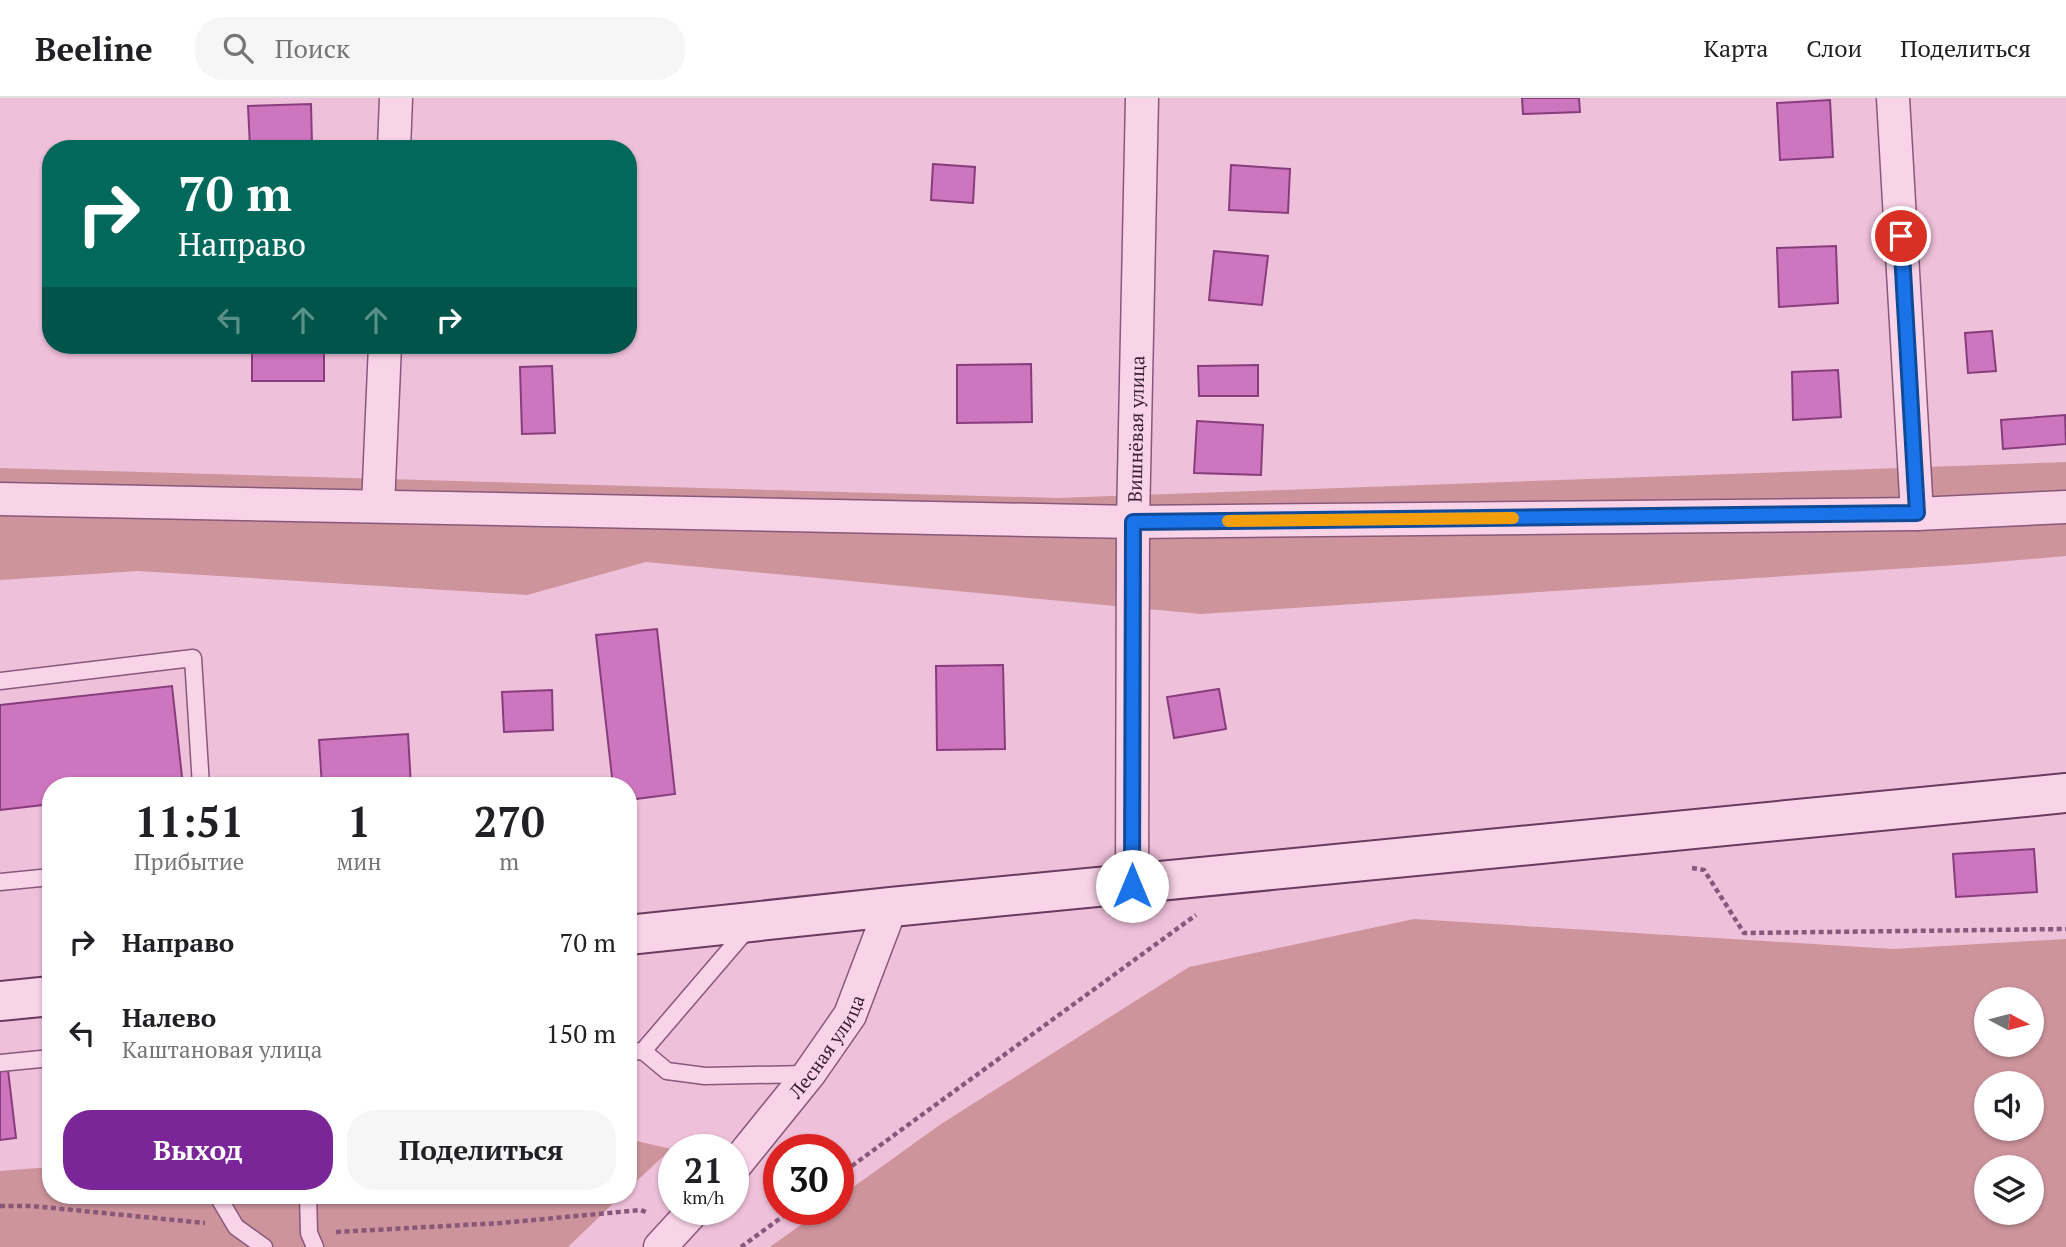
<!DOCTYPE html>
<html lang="ru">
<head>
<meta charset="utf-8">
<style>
  :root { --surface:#fff; --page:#f6f6f6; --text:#202124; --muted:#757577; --line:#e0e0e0; --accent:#7a2698 }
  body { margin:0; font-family:"PT Serif",serif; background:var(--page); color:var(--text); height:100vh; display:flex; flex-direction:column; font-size:26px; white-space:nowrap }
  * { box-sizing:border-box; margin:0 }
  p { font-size:23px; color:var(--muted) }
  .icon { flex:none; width:38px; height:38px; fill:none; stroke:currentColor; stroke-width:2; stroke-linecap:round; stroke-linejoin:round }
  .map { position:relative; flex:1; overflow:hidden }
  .side { position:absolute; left:42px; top:679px; width:595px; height:427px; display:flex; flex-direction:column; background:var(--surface); border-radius:28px; box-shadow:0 2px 5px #0004 }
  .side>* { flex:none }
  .banner { position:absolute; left:42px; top:42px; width:595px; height:214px; border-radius:28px; box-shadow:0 2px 5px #0004; background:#00695c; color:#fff; overflow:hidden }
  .needle { width:46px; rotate:97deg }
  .tools { position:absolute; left:1974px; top:889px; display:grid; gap:14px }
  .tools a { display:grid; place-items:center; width:70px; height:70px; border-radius:50%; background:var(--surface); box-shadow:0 2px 5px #0004; font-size:35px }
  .speed { position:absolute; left:658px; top:1036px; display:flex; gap:14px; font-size:35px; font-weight:700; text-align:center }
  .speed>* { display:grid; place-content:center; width:91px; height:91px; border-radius:50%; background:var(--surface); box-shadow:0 2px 5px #0004; line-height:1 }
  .speed small { font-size:18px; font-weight:400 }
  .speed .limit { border:10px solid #d22; background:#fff; color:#111 }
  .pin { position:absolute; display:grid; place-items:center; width:60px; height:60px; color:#fff; margin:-30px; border:4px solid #fff; border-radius:50%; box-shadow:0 2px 7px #0007 }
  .me { position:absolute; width:77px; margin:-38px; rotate:0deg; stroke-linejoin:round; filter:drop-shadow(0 0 5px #0008) }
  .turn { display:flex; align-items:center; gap:24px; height:147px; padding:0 21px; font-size:32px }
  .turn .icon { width:91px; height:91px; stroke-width:2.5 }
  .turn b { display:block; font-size:49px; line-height:60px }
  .lanes { display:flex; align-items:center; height:66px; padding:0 21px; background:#0003; justify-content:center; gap:35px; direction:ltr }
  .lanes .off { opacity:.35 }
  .eta { display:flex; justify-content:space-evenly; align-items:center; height:119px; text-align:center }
  .eta b { font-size:42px; font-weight:800; line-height:49px }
  .primary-button { display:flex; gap:14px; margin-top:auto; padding:14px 21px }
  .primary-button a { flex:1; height:80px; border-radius:28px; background:var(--accent); color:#fff; font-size:28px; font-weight:800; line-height:80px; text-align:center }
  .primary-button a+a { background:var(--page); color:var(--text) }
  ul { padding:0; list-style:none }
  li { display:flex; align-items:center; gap:21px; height:91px; padding:0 21px }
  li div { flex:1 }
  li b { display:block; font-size:26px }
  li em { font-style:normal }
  header { display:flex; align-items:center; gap:42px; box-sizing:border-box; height:98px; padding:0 35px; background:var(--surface); border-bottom:2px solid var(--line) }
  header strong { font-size:33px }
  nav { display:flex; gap:38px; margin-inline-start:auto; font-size:24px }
  .search { width:490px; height:63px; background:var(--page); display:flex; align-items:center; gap:18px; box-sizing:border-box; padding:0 24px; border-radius:28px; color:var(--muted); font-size:26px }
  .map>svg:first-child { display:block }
</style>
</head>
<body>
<header>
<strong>Beeline</strong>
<div class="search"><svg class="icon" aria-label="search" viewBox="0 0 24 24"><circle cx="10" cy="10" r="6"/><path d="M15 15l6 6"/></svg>Поиск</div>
<nav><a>Карта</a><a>Слои</a><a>Поделиться</a></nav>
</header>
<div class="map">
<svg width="2066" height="1149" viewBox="0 0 2066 1149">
  <rect width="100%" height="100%" fill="#efc0da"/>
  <g fill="#cd949c" fill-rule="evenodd">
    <path d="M 2066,364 L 2066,458 L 1972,466 L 1201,516 L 646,464 L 527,497 L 138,473 L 0,482 L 0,370 L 1057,400 Z"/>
    <path d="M 1414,821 L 1893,851 L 2066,841 L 2066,1149 L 770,1149 L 823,1111 L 838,1111 L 838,1100 L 941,1026 L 1189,869 ZM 1986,901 L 2032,901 L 2032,947 L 1986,947 ZM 1986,985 L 2032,985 L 2032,1031 L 1986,1031 ZM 1986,1069 L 2032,1069 L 2032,1115 L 1986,1115 Z"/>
    <path d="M 628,1041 L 671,1051 L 628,1091 Z"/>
    <path d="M 51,1069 L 51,1097 L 622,1097 L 568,1149 L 0,1149 L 0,1073 Z"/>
  </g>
  <g fill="#ce75bf" stroke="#873d7d" stroke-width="2">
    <path d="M 1522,0 L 1579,0 L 1580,14 L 1523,16 Z"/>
    <path d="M 1830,2 L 1833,59 L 1780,62 L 1777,5 Z"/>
    <path d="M 311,6 L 312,47 L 250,49 L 248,8 Z"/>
    <path d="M 933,66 L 975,69 L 973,105 L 931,102 Z"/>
    <path d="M 1231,67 L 1290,71 L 1288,115 L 1229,112 Z"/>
    <path d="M 1836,148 L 1838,205 L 1779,209 L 1777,150 Z"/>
    <path d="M 1214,153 L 1268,158 L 1262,207 L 1209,202 Z"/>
    <path d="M 1992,233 L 1996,273 L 1968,275 L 1965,235 Z"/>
    <rect x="252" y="247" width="72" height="36"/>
    <path d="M 1031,266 L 1032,324 L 957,325 L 957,267 Z"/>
    <path d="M 1258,267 L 1258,298 L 1199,298 L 1198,268 Z"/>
    <path d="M 552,268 L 555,335 L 522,336 L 520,269 Z"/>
    <path d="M 1838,272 L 1841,319 L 1793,322 L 1792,274 Z"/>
    <path d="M 2065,317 L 2066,346 L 2003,351 L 2001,322 Z"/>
    <path d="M 1197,323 L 1263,327 L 1261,377 L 1194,375 Z"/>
    <path d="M 657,531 L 675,696 L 628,702 L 628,688 L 613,688 L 596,537 Z"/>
    <path d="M 1003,567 L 1005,651 L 937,652 L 936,568 Z"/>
    <path d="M 172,588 L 183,688 L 51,688 L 51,706 L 0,712 L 0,607 Z"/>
    <path d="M 1219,591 L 1226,631 L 1174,640 L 1167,599 Z"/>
    <path d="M 552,592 L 553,632 L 504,634 L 502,594 Z"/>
    <path d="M 408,636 L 411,688 L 322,688 L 319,642 Z"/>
    <path d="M 2034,751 L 2037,794 L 1956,799 L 1953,756 Z"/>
    <path d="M 8,972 L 16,1040 L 0,1042 L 0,973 Z"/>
  </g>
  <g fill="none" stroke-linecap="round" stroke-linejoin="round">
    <defs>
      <g id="service">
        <path d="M 0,583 L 193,560 L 201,688"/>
        <path d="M 0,784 L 51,779"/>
        <path d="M 643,953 L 667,973 L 705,978 L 807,976"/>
        <path d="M 628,954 L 643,953 L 750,828"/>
        <path d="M 0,965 L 51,960"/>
        <path d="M 217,1097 L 236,1129 L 264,1149"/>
        <path d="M 308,1097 L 309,1135 L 315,1149"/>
      </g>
      <g id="minor">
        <path d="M 1893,0 L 1917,416"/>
        <path d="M 394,51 L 396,0"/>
        <path d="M 0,401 L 1133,424 L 1917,416 L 2066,409"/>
        <path d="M 378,408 L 385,247"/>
        <path id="s1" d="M 1132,788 L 1133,424 L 1142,0"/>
        <path id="s2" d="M 733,1070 L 809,976 L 850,917 L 891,809"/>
        <path d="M 660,1149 L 695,1111"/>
      </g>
      <g id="secondary">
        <path d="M 628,837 L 891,809 L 2066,695"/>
        <path d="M 0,903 L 51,898"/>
      </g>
    </defs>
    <use href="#service" stroke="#88587b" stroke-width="19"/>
    <use href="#minor" stroke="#88587b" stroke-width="35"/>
    <use href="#secondary" stroke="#6a3b5e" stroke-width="42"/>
    <g stroke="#88587b" stroke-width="4.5" stroke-dasharray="5 3.5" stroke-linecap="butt">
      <path d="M 1692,770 L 1704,772 L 1744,835 L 2066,831"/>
      <path d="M 838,1078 L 1196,817"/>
      <path d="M 0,1108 L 32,1108 L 205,1125"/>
      <path d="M 336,1134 L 501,1125 L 641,1112 L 648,1115"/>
      <path d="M 741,1149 L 793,1111"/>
    </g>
    <use href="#service" stroke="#f9d3e8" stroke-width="16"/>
    <use href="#minor" stroke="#f9d3e8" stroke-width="32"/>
    <use href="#secondary" stroke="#f9d3e8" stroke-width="38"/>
  </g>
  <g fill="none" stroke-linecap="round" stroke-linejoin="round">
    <defs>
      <path id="route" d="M 1132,788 L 1133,424 L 1917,415 L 1901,138"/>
    </defs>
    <use href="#route" stroke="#114b97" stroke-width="18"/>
    <use href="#route" stroke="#1a73e8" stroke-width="12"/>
    <path stroke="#f59e0b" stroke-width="12" d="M 1228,423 L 1513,420"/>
  </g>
  <g text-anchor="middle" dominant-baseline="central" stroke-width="5" stroke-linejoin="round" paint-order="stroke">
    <g font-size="19" fill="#371c31" stroke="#f6d0e4">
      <text stroke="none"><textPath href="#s1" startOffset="457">Вишнёвая улица</textPath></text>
      <text stroke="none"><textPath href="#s2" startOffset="154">Лесная улица</textPath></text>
    </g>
  </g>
</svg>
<div class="tools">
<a><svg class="needle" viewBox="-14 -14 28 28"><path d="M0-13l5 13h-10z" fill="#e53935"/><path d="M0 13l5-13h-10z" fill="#757577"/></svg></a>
<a><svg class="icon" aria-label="sound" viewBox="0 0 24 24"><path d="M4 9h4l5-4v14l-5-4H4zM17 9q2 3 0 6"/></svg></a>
<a><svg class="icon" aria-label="layers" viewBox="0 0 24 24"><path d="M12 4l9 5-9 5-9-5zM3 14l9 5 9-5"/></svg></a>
</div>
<div class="speed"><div>21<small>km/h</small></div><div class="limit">30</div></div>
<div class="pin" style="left:1901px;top:138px;background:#d93025"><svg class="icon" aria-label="arrive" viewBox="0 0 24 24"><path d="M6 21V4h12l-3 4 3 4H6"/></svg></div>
<svg class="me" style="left:1132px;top:788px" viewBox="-20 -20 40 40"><circle r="19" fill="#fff"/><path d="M0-13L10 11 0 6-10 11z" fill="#1a73e8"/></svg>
<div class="banner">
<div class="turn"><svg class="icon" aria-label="right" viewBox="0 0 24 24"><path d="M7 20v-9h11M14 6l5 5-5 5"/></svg><div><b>70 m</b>Направо</div></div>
<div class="lanes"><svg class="icon off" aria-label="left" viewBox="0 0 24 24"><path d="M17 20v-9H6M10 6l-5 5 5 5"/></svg><svg class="icon off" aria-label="ahead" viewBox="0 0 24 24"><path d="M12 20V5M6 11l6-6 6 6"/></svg><svg class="icon off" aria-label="ahead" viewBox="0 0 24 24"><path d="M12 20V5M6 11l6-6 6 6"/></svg><svg class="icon" aria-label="right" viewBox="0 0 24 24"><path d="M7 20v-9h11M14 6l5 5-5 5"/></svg></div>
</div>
<section class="side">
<div class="eta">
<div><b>11:51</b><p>Прибытие</p></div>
<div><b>1</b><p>мин</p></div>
<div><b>270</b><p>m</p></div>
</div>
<ul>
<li><svg class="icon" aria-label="right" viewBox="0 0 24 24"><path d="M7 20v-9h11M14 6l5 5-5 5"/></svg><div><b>Направо</b></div><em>70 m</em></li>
<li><svg class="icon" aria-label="left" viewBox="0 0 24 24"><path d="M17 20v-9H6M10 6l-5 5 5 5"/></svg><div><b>Налево</b><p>Каштановая улица</p></div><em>150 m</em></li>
</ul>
<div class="primary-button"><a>Выход</a><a>Поделиться</a></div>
</section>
</div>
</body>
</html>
